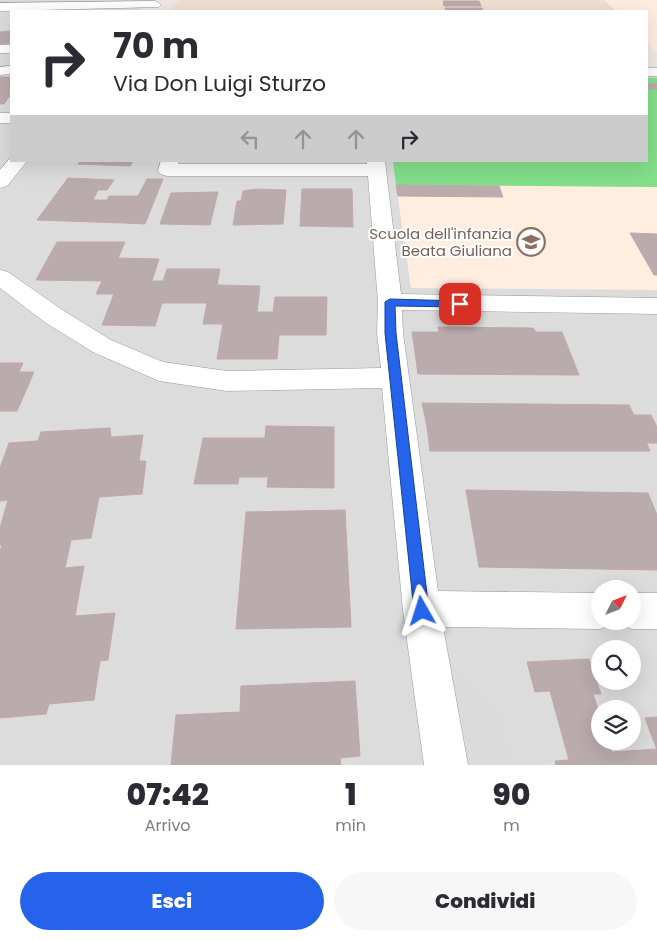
<!DOCTYPE html>
<html lang="it">
<head>
<meta charset="utf-8">
<style>
  :root { --surface:#fff; --page:#f7f7f7; --text:#2b2b33; --muted:#7c7c81; --accent:#2563eb }
  body { margin:0; font-family:Poppins,sans-serif; background:var(--page); color:var(--text); height:100vh; display:flex; flex-direction:column; font-size:19px; white-space:nowrap }
  * { box-sizing:border-box; margin:0 }
  p { font-size:16px; color:var(--muted) }
  .icon { flex:none; width:28px; height:28px; fill:none; stroke:currentColor; stroke-width:2; stroke-linecap:round; stroke-linejoin:round }
  .map { position:relative; height:765px; overflow:hidden }
  .details { display:flex; flex-direction:column; background:var(--surface); flex:1 }
  .details>* { flex:none }
  .guide { position:absolute; left:10px; top:10px; width:638px; height:152px; border-radius:0px; box-shadow:0 5px 20px #0002; background:#fff; color:var(--text); overflow:hidden }
  .needle { width:32px; rotate:48deg }
  .tools { position:absolute; left:591px; top:580px; display:grid; gap:10px }
  .tools a { display:grid; place-items:center; width:50px; height:50px; border-radius:50%; background:var(--surface); box-shadow:0 5px 20px #0002; font-size:25px }
  .pin { position:absolute; display:grid; place-items:center; width:42px; height:42px; color:#fff; margin:-21px; border-radius:10px; box-shadow:0 2px 8px #0006 }
  .me { position:absolute; width:55px; margin:-28px; rotate:354deg; stroke-linejoin:round; filter:drop-shadow(0 0 4px #0008) }
  .turn { display:flex; align-items:center; gap:18px; height:105px; padding:0 20px; font-size:22px }
  .turn .icon { width:65px; height:65px; stroke-width:2.5 }
  .turn b { display:block; font-size:35px; line-height:42px }
  .lanes { display:flex; align-items:center; height:48px; padding:0 20px; background:#0003; justify-content:center; gap:25px; direction:ltr }
  .lanes .off { opacity:.35 }
  .eta { display:flex; justify-content:space-evenly; align-items:center; height:85px; text-align:center }
  .eta b { font-size:30px; font-weight:800; line-height:35px }
  .action { display:flex; gap:10px; margin-top:auto; padding:10px 20px }
  .action a { flex:1; height:58px; border-radius:30px; background:var(--accent); color:#fff; font-size:20px; font-weight:800; line-height:58px; text-align:center }
  .action a+a { background:var(--page); color:var(--text) }
  .map>svg:first-child { display:block }
</style>
</head>
<body>
<div class="map">
<svg width="657" height="765" viewBox="0 0 657 765">
  <rect width="100%" height="100%" fill="#f0e7e6"/>
  <path fill="#dddcdd" fill-rule="evenodd" d="M 0,0 L 150,0 L 139,11 L 11,11 L 11,161 L 646,161 L 646,75 L 657,75 L 657,765 L 0,765 ZM 600,589 L 632,589 L 632,621 L 600,621 ZM 600,649 L 632,649 L 632,681 L 600,681 ZM 600,709 L 632,709 L 632,741 L 600,741 Z"/>
  <g fill="#ffeee0">
    <path d="M 604,0 L 657,0 L 657,53 L 646,42 L 646,11 L 616,11 Z"/>
    <path d="M 396,185 L 657,187 L 657,290 L 411,288 Z"/>
  </g>
  <path fill="#efe1d1" d="M 179,0 L 604,0 L 616,11 L 170,11 Z"/>
  <path fill="#83df8a" d="M 646,78 L 657,78 L 657,187 L 396,185 L 393,161 L 646,161 Z"/>
  <path fill="#dbdbdb" d="M 452,666 L 499,710 L 511,765 L 470,765 Z"/>
  <g fill="#baabad" stroke="#c2a8aa">
    <path d="M 443,1 L 479,1 L 481,6 L 444,6 Z"/>
    <path d="M 445,8 L 482,8 L 483,11 L 446,11 Z"/>
    <path d="M 11,31 L 11,43 L 0,44 L 0,32 Z"/>
    <path d="M 0,77 L 11,77 L 11,94 L 4,104 L 0,104 Z"/>
    <rect x="646" y="84" width="11" height="5"/>
    <path d="M 80,161 L 133,161 L 130,166 L 78,164 Z"/>
    <path d="M 68,178 L 114,180 L 107,190 L 98,190 L 93,200 L 107,200 L 109,196 L 139,196 L 124,223 L 37,220 Z"/>
    <path d="M 147,179 L 163,179 L 145,224 L 124,223 Z"/>
    <path d="M 396,185 L 499,186 L 503,197 L 398,196 Z"/>
    <path d="M 256,189 L 286,190 L 283,224 L 233,225 L 237,201 L 241,201 L 243,191 Z"/>
    <path d="M 302,189 L 352,189 L 353,227 L 300,226 Z"/>
    <path d="M 218,192 L 210,225 L 160,224 L 171,193 Z"/>
    <path d="M 630,233 L 657,234 L 657,275 L 654,275 Z"/>
    <path d="M 57,242 L 125,242 L 118,258 L 159,259 L 152,281 L 163,281 L 167,269 L 220,269 L 217,285 L 260,286 L 257,312 L 273,312 L 275,297 L 327,297 L 326,335 L 279,335 L 277,359 L 217,359 L 223,324 L 203,324 L 207,303 L 162,303 L 155,326 L 102,325 L 114,294 L 96,294 L 102,281 L 36,280 Z"/>
    <path d="M 438,327 L 533,328 L 536,332 L 562,332 L 579,375 L 418,374 L 412,332 L 439,332 Z"/>
    <path d="M 0,363 L 23,363 L 19,372 L 34,372 L 17,411 L 0,411 Z"/>
    <path d="M 422,403 L 629,405 L 640,428 L 427,427 Z"/>
    <path d="M 634,415 L 651,415 L 657,427 L 657,443 L 646,443 Z"/>
    <path d="M 266,426 L 334,427 L 334,488 L 267,487 L 268,477 L 239,477 L 238,484 L 194,484 L 203,438 L 265,438 Z"/>
    <path d="M 427,427 L 640,428 L 650,451 L 430,451 Z"/>
    <path d="M 110,428 L 111,437 L 143,435 L 139,461 L 146,461 L 142,494 L 99,497 L 91,538 L 71,540 L 65,568 L 84,566 L 75,616 L 115,613 L 108,660 L 100,661 L 94,700 L 49,704 L 46,714 L 0,718 L 0,552 L 2,544 L 0,545 L 0,528 L 8,500 L 0,501 L 0,468 L 9,443 L 38,441 L 41,432 Z"/>
    <path d="M 466,490 L 648,493 L 657,515 L 657,570 L 479,567 Z"/>
    <path d="M 345,510 L 351,627 L 236,629 L 246,512 Z"/>
    <path d="M 589,659 L 601,694 L 593,694 L 600,715 L 600,741 L 608,741 L 616,765 L 556,765 L 555,761 L 569,760 L 550,691 L 535,692 L 527,662 Z"/>
    <path d="M 355,681 L 360,756 L 340,758 L 341,765 L 171,765 L 176,715 L 240,712 L 241,686 Z"/>
    <path d="M 657,717 L 657,750 L 645,718 Z"/>
    <path d="M 657,749 L 657,765 L 616,765 L 612,752 Z"/>
  </g>
  <g fill="none" stroke-linecap="round" stroke-linejoin="round">
    <defs>
      <g id="minor">
        <path d="M 155,1 L 159,3 L 161,5 L 159,7 L 0,11 L 0,3 Z"/>
        <rect x="0" y="45" width="11" height="8"/>
        <path d="M 11,66 L 11,74 L 0,75 L 0,67 Z"/>
        <rect x="646" y="68" width="11" height="8"/>
        <rect x="0" y="113" width="11" height="10"/>
        <path d="M 11,157 L 11,161 L 27,161 L 7,186 L 0,188 L 0,170 Z"/>
        <path d="M 161,161 L 179,161 L 178,164 L 367,164 L 367,161 L 385,161 L 401,294 L 657,298 L 657,314 L 402,310 L 403,333 L 438,591 L 600,593 L 600,621 L 614,621 L 613,624 L 600,629 L 443,627 L 468,765 L 424,765 L 403,611 L 382,388 L 227,391 L 159,381 L 93,352 L 46,323 L 0,288 L 0,270 L 8,272 L 64,311 L 111,340 L 163,362 L 227,371 L 381,368 L 377,333 L 378,302 L 368,176 L 167,176 L 160,174 L 158,170 Z"/>
        <path d="M 632,593 L 657,593 L 657,629 L 632,629 L 619,624 L 618,621 L 632,621 Z"/>
      </g>
    </defs>
    <use href="#minor" stroke="#999" stroke-width="1"/>
    <use href="#minor" fill="#fff" fill-rule="evenodd"/>
  </g>
  <path fill="#2563eb" stroke="#184099" d="M 390,299 L 460,301 L 465,304 L 460,307 L 395,306 L 396,333 L 429,611 L 427,616 L 422,618 L 416,616 L 414,611 L 385,333 L 385,302 Z"/>
  <defs>
    <symbol id="school-ring" viewBox="-11 -11 22 22"><circle r="9.5" fill="#fff" stroke="#8d6e63" stroke-width="1.5"/><path d="M0-5L7-2L0 1L-7-2ZM-4 1L0 2.5L4 1V4Q0 6-4 4Z" fill="#8d6e63"/></symbol>
  </defs>
  <g fill-rule="evenodd">
    <use href="#school-ring" x="515" y="226" width="32" height="32"/>
  </g>
  <g text-anchor="middle" dominant-baseline="central" stroke-width="4" stroke-linejoin="round" paint-order="stroke">
    <g font-size="15" fill="#785e54" stroke="#fff" text-anchor="end">
      <text x="512" y="233">Scuola dell'infanzia<tspan x="512" dy="17">Beata Giuliana</tspan></text>
    </g>
  </g>
</svg>
<div class="tools">
<a><svg class="needle" viewBox="-14 -14 28 28"><path d="M0-13l5 13h-10z" fill="#e53935"/><path d="M0 13l5-13h-10z" fill="#7c7c81"/></svg></a>
<a><svg class="icon" aria-label="search" viewBox="0 0 24 24"><circle cx="10" cy="10" r="6"/><path d="M15 15l6 6"/></svg></a>
<a><svg class="icon" aria-label="layers" viewBox="0 0 24 24"><path d="M12 4l9 5-9 5-9-5zM3 14l9 5 9-5"/></svg></a>
</div>
<div class="pin" style="left:460px;top:304px;background:#d93025"><svg class="icon" aria-label="arrive" viewBox="0 0 24 24"><path d="M6 21V4h12l-3 4 3 4H6"/></svg></div>
<svg class="me" style="left:422px;top:611px" viewBox="-20 -20 40 40"><path d="M0-17L14 15 0 8-14 15z" fill="#2563eb" stroke="#fff" stroke-width="4"/></svg>
<div class="guide">
<div class="turn"><svg class="icon" aria-label="right" viewBox="0 0 24 24"><path d="M7 20v-9h11M14 6l5 5-5 5"/></svg><div><b>70 m</b>Via Don Luigi Sturzo</div></div>
<div class="lanes"><svg class="icon off" aria-label="left" viewBox="0 0 24 24"><path d="M17 20v-9H6M10 6l-5 5 5 5"/></svg><svg class="icon off" aria-label="ahead" viewBox="0 0 24 24"><path d="M12 20V5M6 11l6-6 6 6"/></svg><svg class="icon off" aria-label="ahead" viewBox="0 0 24 24"><path d="M12 20V5M6 11l6-6 6 6"/></svg><svg class="icon" aria-label="right" viewBox="0 0 24 24"><path d="M7 20v-9h11M14 6l5 5-5 5"/></svg></div>
</div>
</div>
<section class="details">
<div class="eta">
<div><b>07:42</b><p>Arrivo</p></div>
<div><b>1</b><p>min</p></div>
<div><b>90</b><p>m</p></div>
</div>
<div class="action"><a>Esci</a><a>Condividi</a></div>
</section>
</body>
</html>
